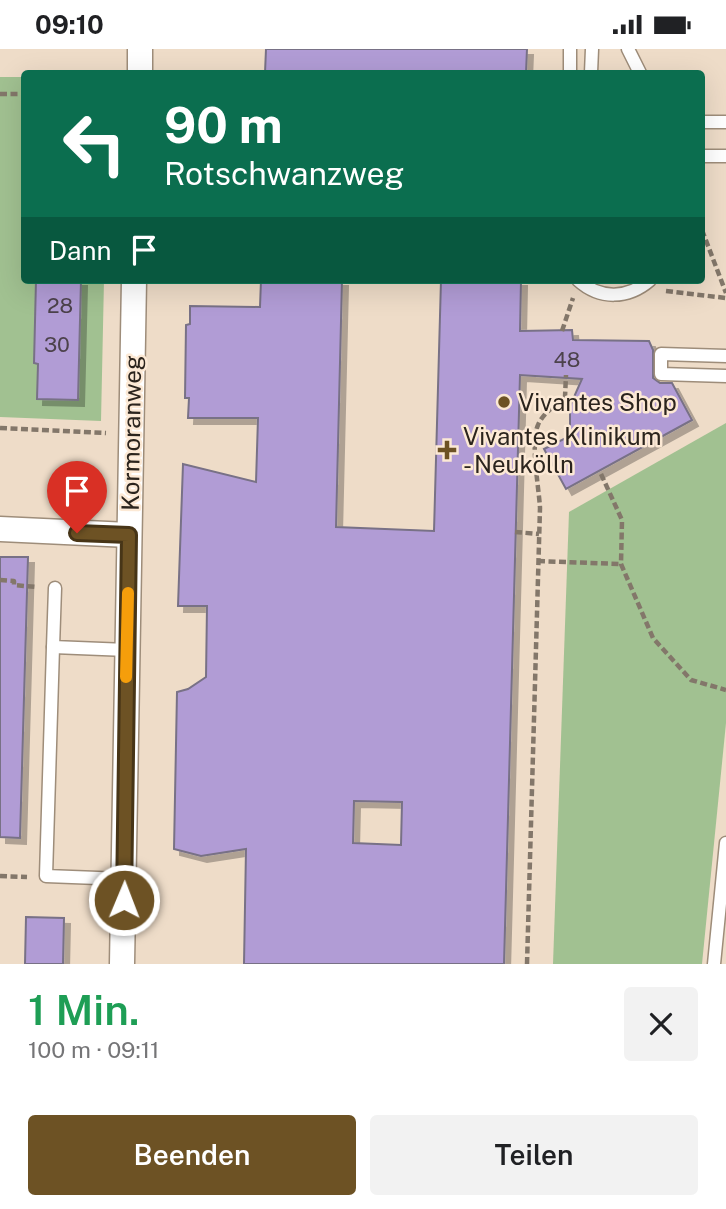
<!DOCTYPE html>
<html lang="de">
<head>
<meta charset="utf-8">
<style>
  :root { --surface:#fff; --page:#f2f2f2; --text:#202124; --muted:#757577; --accent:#6d5224 }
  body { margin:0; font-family:"Public Sans",sans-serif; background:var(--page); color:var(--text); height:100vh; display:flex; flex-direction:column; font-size:26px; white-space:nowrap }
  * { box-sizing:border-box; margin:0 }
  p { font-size:23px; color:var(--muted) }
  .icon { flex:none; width:38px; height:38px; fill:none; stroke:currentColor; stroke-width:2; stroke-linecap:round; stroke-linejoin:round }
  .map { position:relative; height:915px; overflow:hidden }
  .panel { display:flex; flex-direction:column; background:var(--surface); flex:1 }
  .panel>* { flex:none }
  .banner { position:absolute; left:21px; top:21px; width:684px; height:214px; border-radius:7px; box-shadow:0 7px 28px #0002; background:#0b6e4f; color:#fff; overflow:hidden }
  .pin { position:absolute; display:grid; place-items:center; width:60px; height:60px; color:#fff; margin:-72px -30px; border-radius:50% 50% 50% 0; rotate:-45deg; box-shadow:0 0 7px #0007 }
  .pin .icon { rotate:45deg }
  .me { position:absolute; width:77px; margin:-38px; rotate:1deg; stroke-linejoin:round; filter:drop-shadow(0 0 5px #0008) }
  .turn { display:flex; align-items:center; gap:24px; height:147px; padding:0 28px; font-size:32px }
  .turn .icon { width:91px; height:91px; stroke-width:2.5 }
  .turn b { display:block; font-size:49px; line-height:60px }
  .then { display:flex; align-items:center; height:66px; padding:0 28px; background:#0003; gap:14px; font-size:26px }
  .round { display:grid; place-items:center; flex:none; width:74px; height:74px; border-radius:7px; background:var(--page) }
  .overview { display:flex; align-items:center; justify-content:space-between; height:119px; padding:0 28px }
  h1 { font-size:42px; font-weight:600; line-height:52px; color:#1e9e55 }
  .button { display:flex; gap:14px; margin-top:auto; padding:14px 28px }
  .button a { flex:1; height:80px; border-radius:7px; background:var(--accent); color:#fff; font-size:28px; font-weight:600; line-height:80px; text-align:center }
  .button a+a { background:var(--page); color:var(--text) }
  .status { display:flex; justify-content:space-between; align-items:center; height:49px; padding:0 35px; background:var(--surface); direction:ltr }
  .status svg { height:19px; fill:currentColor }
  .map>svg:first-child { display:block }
</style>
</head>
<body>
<div class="status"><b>09:10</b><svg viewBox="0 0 49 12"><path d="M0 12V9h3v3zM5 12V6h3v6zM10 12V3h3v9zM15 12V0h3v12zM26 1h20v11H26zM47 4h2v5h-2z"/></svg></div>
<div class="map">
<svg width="726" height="915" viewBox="0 0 726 915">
  <defs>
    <filter id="shadow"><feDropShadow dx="6" dy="6" stdDeviation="0" flood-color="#0004"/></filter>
  </defs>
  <rect width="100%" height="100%" fill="#eedcc8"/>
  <g fill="#a1c191">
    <path d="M 0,28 L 24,28 L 24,231 L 104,231 L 101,372 L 0,368 Z"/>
    <path d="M 726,374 L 726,674 L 702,915 L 553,915 L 569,463 Z"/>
  </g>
  <g fill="#b19cd5" stroke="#787186" stroke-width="2" fill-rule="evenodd" filter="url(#shadow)">
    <path d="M 266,0 L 527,0 L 526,24 L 265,24 Z"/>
    <path d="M 36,231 L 81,231 L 78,351 L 37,350 L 38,315 L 34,314 Z"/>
    <path d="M 261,231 L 342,231 L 336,478 L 434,482 L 441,231 L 521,231 L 520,282 L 572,281 L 573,291 L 649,292 L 653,301 L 653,329 L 660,334 L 672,334 L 692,371 L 566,440 L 544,400 L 570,387 L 570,357 L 582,330 L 520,326 L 504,915 L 244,915 L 246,800 L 201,807 L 174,800 L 177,643 L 188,640 L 206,628 L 207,557 L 178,557 L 183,415 L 256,433 L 258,369 L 188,369 L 189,349 L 185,349 L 186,276 L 190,275 L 190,257 L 260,258 ZM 354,752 L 402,753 L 401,796 L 353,794 Z"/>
    <path d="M 0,508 L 28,508 L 20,789 L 0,788 Z"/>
    <path d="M 26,868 L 64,869 L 63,915 L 25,915 Z"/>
  </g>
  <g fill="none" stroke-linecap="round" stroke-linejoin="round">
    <defs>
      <g id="service">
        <path d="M 628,0 L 640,24"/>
        <path d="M 570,24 L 570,0"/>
        <path d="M 591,24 L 592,0"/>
        <path d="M 702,73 L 726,73"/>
        <path d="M 702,107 L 726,107"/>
        <path d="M 578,231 C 600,251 628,250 650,231"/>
        <path d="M 726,307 L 661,305 L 661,325 L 726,327"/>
        <path d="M 55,539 L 53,598 L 127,601"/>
        <path d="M 53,598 L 46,827 L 124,830"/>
        <path d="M 714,915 L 726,794"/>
      </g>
      <g id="minor">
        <path d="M 140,24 L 140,0"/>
        <path d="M 0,480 L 129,486"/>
        <path d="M 122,915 L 134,231"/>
      </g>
    </defs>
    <use href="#service" stroke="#9e8d7a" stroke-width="15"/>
    <use href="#minor" stroke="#9e8d7a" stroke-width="27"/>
    <g stroke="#83776a" stroke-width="4.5" stroke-dasharray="7 3.5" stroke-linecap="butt">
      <path d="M 0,45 L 24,45"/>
      <path d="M 702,181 L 726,244"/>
      <path d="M 666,242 L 726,249"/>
      <path d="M 562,282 L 573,249"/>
      <path d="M 0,379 L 106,384"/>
      <path d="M 601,425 L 622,471 L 621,515 L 653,589 L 691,631 L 726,641"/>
      <path d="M 515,483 L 539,485"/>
      <path d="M 538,512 L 621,515"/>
      <path d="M 0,531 L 14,532 L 14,536 L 36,538"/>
      <path d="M 0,827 L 27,828"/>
      <path d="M 527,915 L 540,459 C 539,439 530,393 538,376 C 543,364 556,356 565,348 L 566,326"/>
    </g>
    <use href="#service" stroke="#fff" stroke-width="12"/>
    <use href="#minor" stroke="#fff" stroke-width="24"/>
  </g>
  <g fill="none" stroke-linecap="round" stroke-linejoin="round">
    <defs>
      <path id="route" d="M 77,484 L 129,486 L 124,851"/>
    </defs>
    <use href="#route" stroke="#473517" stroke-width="18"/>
    <use href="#route" stroke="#6d5224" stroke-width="12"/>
    <path stroke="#f59e0b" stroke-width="12" d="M 126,628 L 128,544"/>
  </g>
  <g fill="#6d5224" stroke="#fce9d5" stroke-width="2.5">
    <circle cx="504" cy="353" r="7"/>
    <path d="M443.5 390.5h7v7h7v7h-7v7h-7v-7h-7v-7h7z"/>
  </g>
  <g text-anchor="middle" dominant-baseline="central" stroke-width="5" stroke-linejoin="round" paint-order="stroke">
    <g font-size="21" fill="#4c424b">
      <text x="60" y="256">28</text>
      <text x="57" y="295">30</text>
      <text x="567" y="310">48</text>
    </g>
    <g font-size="24" fill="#2b241d" stroke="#fce9d5" text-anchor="start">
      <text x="518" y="353">Vivantes Shop</text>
      <text x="463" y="387">Vivantes Klinikum<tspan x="463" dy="28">- Neukölln</tspan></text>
    </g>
    <g font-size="24" fill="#2b241d" stroke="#fce9d5">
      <text transform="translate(131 384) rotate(-89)">Kormoranweg</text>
    </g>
  </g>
</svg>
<div class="pin" style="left:77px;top:484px;background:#d93025"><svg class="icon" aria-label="arrive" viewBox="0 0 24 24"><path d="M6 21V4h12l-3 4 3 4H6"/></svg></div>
<svg class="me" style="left:124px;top:851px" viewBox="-20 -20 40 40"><circle r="17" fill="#6d5224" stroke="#fff" stroke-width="3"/><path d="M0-11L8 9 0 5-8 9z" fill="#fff"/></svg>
<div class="banner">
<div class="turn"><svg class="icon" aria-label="left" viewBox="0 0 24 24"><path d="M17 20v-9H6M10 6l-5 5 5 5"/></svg><div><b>90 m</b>Rotschwanzweg</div></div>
<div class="then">Dann<svg class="icon" aria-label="arrive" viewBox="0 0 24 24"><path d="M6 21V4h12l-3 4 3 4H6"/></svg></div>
</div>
</div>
<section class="panel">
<div class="overview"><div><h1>1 Min.</h1><p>100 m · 09:11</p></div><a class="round"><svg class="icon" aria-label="close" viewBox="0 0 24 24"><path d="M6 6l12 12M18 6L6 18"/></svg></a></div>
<div class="button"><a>Beenden</a><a>Teilen</a></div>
</section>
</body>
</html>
